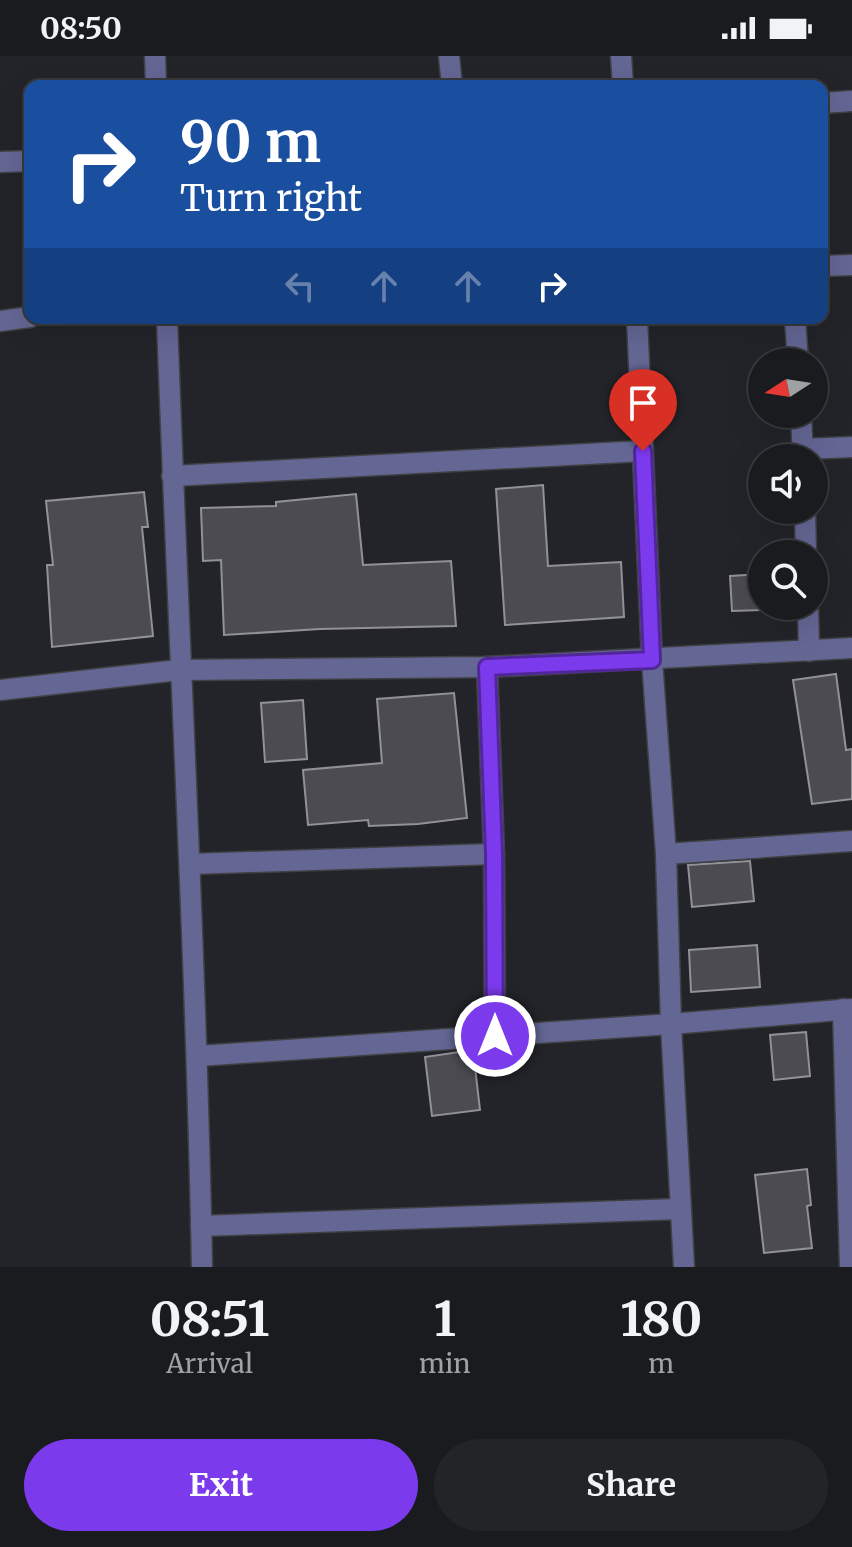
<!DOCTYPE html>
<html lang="en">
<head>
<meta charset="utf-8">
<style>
  :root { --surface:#1a1b1f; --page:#232428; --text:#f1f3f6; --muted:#9fa1a4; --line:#38393d; --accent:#7c3aed }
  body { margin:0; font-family:Merriweather,serif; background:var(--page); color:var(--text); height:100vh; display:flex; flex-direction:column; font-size:30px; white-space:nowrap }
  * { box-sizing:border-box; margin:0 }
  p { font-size:26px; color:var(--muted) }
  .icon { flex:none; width:44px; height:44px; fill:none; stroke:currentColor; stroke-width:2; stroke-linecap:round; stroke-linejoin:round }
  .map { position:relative; height:1211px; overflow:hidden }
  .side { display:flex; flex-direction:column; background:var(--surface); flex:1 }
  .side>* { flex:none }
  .banner { position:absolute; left:24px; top:24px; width:804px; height:244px; border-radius:16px; box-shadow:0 8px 32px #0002,0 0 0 2px var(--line); background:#1a4fa0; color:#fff; overflow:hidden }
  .needle { width:52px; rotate:258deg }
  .tools { position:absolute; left:748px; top:292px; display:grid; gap:16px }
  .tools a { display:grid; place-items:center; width:80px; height:80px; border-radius:50%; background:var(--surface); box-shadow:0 8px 32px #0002,0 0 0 2px var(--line); font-size:40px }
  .pin { position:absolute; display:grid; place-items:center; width:68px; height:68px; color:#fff; margin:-82px -34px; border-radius:50% 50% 50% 0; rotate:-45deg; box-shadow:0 0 8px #0007 }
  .pin .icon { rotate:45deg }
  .me { position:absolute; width:88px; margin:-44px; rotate:0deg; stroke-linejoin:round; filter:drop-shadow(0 0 6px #0008) }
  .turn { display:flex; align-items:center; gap:28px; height:168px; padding:0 24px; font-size:36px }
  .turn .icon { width:104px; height:104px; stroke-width:2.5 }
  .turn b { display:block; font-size:56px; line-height:68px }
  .lanes { display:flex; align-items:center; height:76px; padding:0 24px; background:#0003; justify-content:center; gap:40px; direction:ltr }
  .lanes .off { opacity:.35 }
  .eta { display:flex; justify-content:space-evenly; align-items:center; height:136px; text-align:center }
  .eta b { font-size:48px; font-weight:700; line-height:56px }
  .action { display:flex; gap:16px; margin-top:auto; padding:16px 24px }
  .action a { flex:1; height:92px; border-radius:48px; background:var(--accent); color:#fff; font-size:32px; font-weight:700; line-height:92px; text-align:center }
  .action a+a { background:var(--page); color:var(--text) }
  .status { display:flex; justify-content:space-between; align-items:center; height:56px; padding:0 40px; background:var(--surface); direction:ltr }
  .status svg { height:22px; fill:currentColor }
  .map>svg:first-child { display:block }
</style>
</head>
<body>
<div class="status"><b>08:50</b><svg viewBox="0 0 49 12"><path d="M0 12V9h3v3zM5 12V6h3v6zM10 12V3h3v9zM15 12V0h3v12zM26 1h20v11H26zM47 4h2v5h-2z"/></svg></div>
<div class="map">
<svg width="852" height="1211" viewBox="0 0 852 1211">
  <rect width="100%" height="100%" fill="#232429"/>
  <g fill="#4b4b51" stroke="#919198" stroke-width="2">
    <path d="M 543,429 L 548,510 L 621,506 L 624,561 L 505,569 L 496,433 Z"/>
    <path d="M 144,436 L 148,471 L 142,471 L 153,580 L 52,591 L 47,509 L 53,509 L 46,445 Z"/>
    <path d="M 356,438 L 363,509 L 451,505 L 456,570 L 320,573 L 224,579 L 221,504 L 203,505 L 201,452 L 276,450 L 276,446 Z"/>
    <path d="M 762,518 L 762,554 L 732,555 L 730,520 Z"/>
    <path d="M 836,618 L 846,694 L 852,693 L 852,743 L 812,748 L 793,624 Z"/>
    <path d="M 454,637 L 467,762 L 418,768 L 369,770 L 368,764 L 308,769 L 303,714 L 382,707 L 377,643 Z"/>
    <path d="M 303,644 L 307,703 L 265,706 L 261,647 Z"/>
    <path d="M 750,805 L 754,845 L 692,851 L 688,809 Z"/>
    <path d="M 757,889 L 760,931 L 691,936 L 689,894 Z"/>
    <path d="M 806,976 L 810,1020 L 774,1024 L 770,979 Z"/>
    <path d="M 473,994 L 480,1054 L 432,1060 L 425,1001 Z"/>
    <path d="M 807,1113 L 811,1149 L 807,1150 L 812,1192 L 764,1197 L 755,1119 Z"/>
  </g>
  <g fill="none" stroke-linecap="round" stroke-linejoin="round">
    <defs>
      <g id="street">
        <path d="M 155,0 L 156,30"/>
        <path d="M 449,0 L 452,30"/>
        <path d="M 621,0 L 623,30"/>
        <path d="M 822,47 L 852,45"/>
        <path d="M 0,106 L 30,105"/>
        <path d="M 822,210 L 852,209"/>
        <path d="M 167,262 C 178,578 196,894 202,1211"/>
        <path d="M 637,262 L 652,604 L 666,798 L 671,968 L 684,1211"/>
        <path d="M 795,262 L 798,306"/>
        <path d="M 0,265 L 30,261"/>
        <path d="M 801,358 L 803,402"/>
        <path d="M 803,393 L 852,391"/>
        <path d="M 172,420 L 643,395"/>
        <path d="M 805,454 L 806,498"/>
        <path d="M 808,550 L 809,595"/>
        <path d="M 487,611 L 494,798 L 495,980"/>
        <path d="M 0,634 L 179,614 L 487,611 L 852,592"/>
        <path d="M 666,798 L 852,785"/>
        <path d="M 191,808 L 494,798"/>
        <path d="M 843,953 L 850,1211"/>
        <path d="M 198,1000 L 671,968 L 852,953"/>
        <path d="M 201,1170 L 680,1153"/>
      </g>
    </defs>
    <use href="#street" stroke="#404145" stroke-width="23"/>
    <use href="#street" stroke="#646794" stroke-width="20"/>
  </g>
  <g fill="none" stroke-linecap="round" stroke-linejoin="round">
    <defs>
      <path id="route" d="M 495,980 L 494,798 L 487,611 L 652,604 L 643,395"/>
    </defs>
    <use href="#route" stroke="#51269a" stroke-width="20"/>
    <use href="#route" stroke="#7c3aed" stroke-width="14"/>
  </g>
</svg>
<div class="tools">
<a><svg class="needle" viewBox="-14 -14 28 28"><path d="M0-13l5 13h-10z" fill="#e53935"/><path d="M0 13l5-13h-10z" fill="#9fa1a4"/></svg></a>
<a><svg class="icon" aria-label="sound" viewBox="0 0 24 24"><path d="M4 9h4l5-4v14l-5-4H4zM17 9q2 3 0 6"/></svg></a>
<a><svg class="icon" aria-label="search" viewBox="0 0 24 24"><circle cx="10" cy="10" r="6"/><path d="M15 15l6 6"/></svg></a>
</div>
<div class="pin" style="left:643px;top:395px;background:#d93025"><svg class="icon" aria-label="arrive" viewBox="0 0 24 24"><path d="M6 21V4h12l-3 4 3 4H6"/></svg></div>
<svg class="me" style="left:495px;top:980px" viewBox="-20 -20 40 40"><circle r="17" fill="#7c3aed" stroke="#fff" stroke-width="3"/><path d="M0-11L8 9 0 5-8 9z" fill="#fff"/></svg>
<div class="banner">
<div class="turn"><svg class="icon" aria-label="right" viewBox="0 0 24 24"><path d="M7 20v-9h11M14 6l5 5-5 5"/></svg><div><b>90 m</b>Turn right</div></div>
<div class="lanes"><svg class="icon off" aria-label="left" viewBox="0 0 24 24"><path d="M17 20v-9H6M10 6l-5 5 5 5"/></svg><svg class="icon off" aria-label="ahead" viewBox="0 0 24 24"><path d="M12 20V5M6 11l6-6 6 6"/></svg><svg class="icon off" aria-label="ahead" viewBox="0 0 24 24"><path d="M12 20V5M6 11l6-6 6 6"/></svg><svg class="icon" aria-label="right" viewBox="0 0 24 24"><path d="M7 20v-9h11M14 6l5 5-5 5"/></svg></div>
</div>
</div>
<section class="side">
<div class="eta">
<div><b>08:51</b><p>Arrival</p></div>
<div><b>1</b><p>min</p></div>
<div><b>180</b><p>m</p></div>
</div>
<div class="action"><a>Exit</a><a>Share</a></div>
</section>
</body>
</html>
